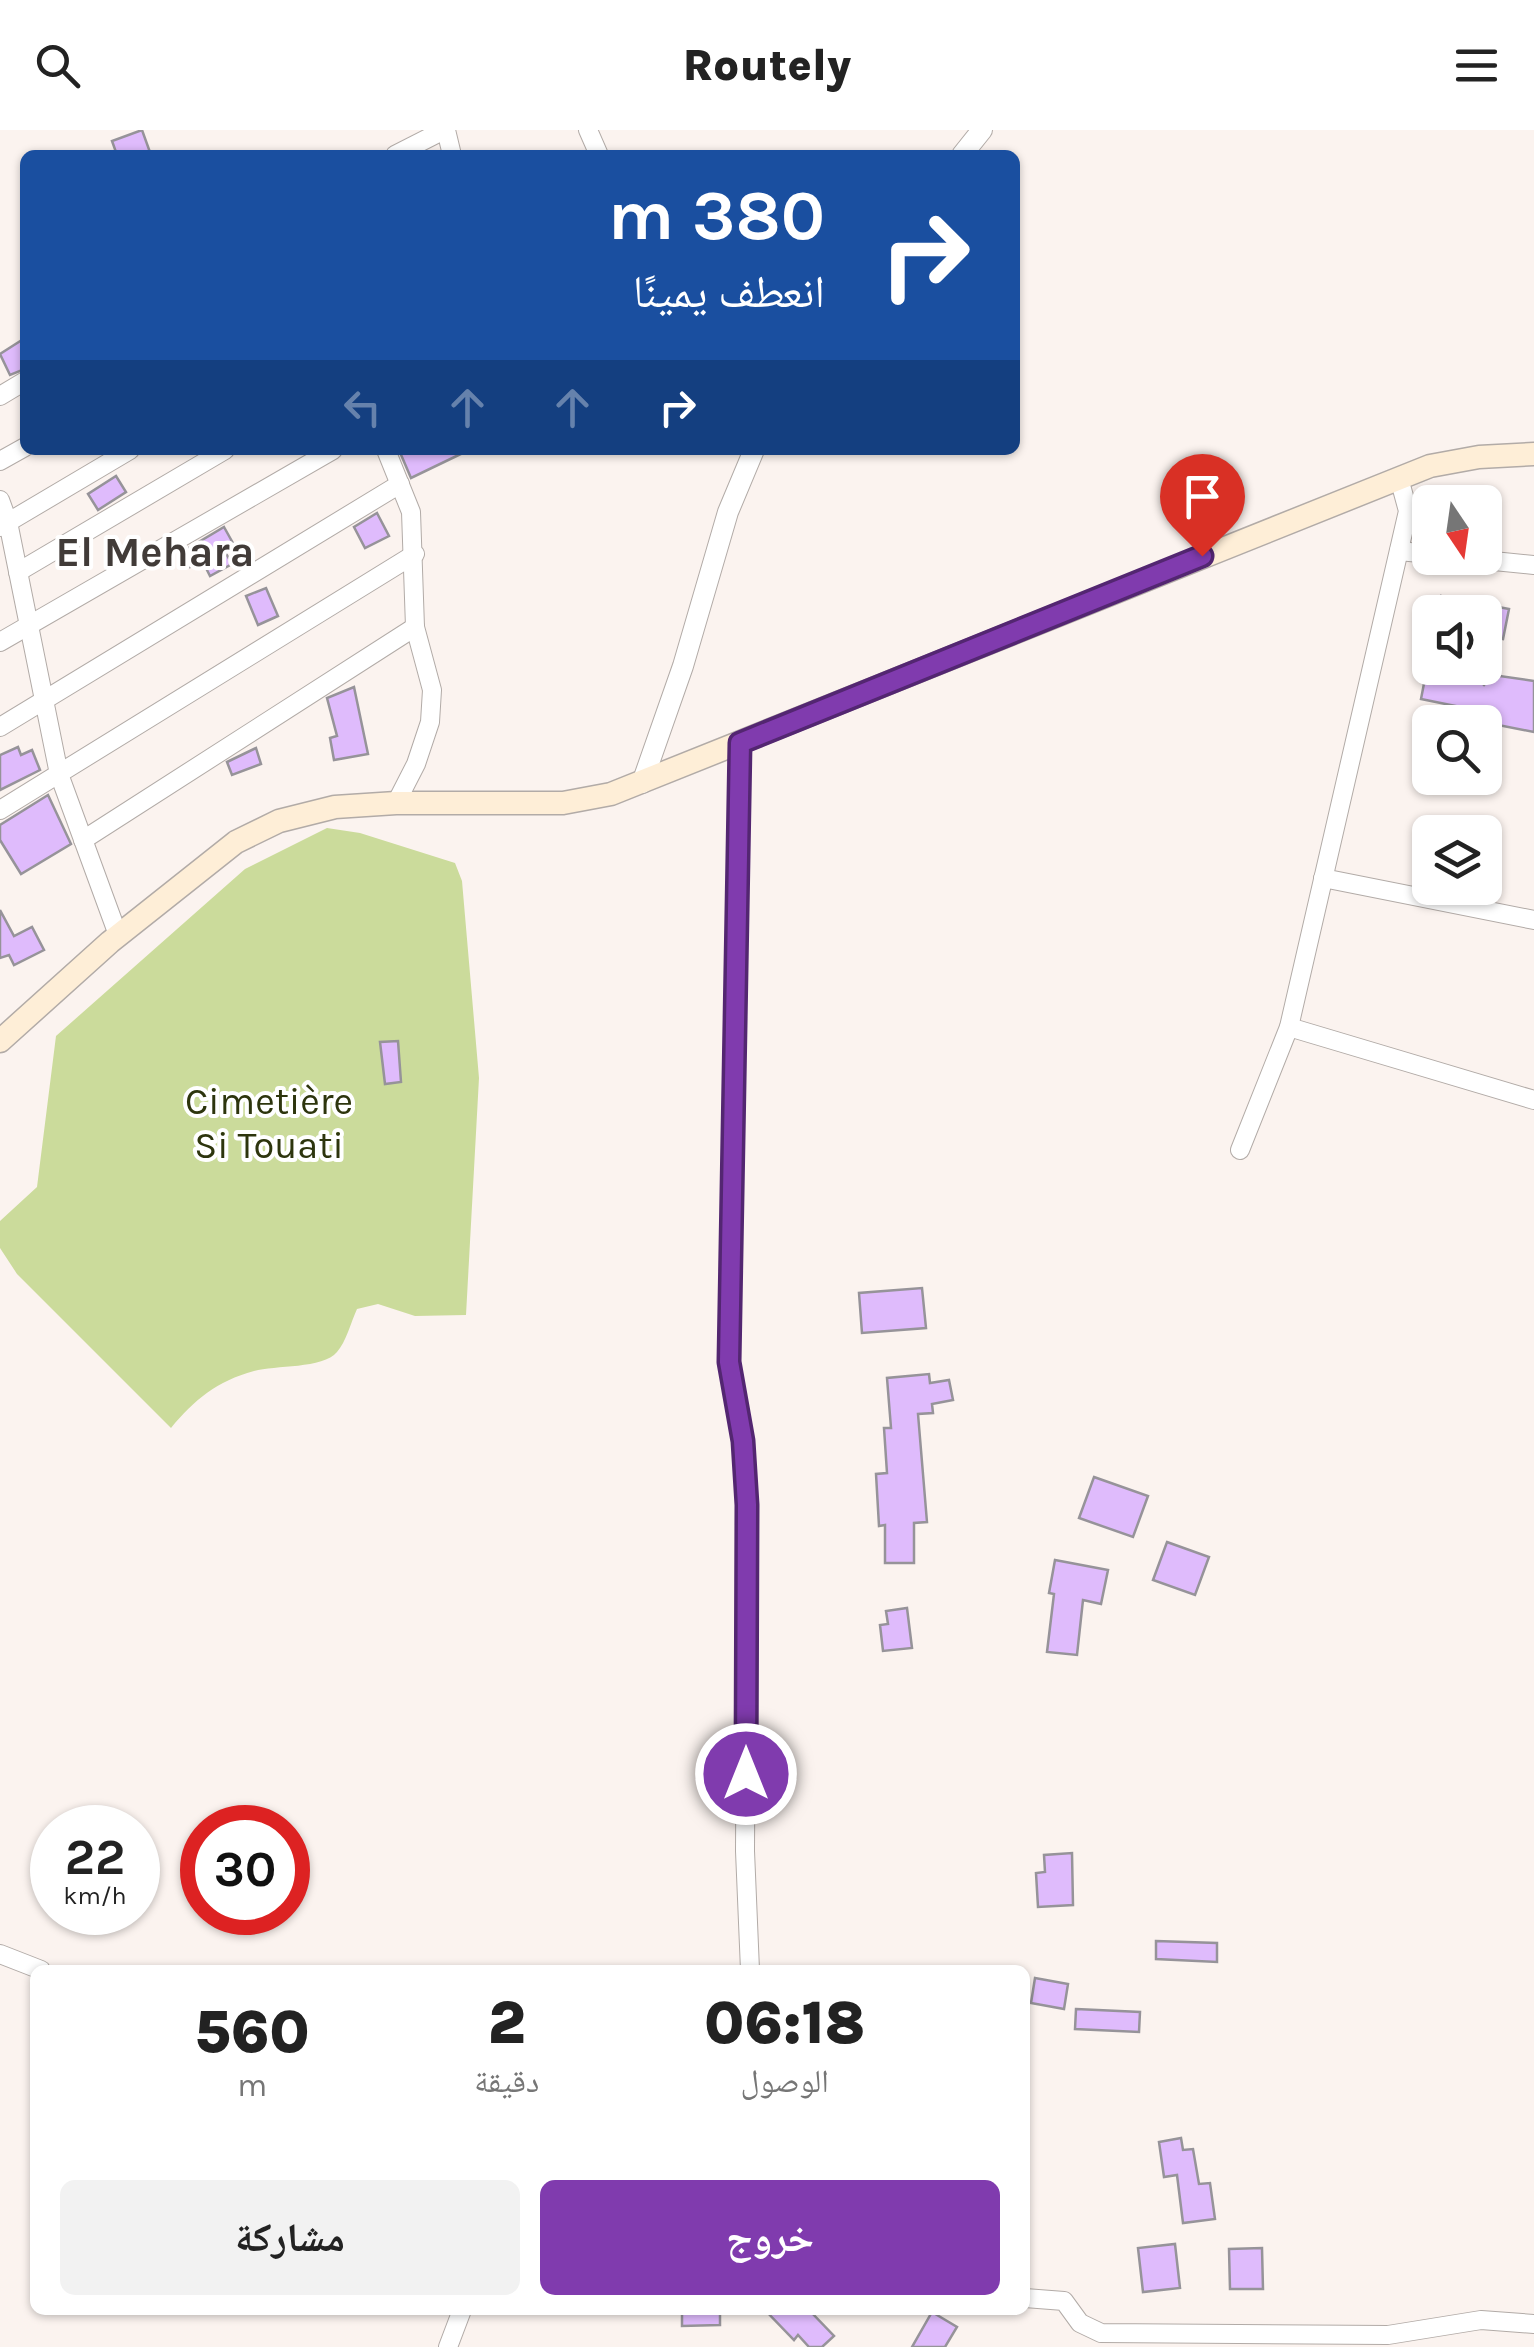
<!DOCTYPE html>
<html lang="ar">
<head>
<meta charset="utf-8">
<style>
  :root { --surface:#fff; --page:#f2f2f2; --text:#222; --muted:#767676; --accent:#803bae }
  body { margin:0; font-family:Karla,"Noto Naskh Arabic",sans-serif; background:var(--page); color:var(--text); direction:rtl; height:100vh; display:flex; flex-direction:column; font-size:38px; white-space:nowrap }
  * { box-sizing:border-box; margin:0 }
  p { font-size:32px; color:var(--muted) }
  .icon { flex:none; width:55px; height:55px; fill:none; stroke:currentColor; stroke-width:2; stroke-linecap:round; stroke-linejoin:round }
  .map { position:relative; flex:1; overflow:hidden; direction:ltr }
  .panel { position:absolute; left:30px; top:1835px; width:1000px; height:350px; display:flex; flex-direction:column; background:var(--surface); border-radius:15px; box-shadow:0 2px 8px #0004; direction:rtl }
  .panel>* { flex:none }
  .hud { position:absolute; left:20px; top:20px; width:1000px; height:305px; border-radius:15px; box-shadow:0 2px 8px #0004; direction:rtl; background:#1a4fa0; color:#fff; overflow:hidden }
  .needle { width:65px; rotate:167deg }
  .fabs { position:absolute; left:1412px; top:355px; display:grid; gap:20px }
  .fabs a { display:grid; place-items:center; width:90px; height:90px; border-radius:15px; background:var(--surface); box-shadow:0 2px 8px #0004; font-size:50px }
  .speed { position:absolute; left:30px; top:1675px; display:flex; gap:20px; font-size:50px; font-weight:700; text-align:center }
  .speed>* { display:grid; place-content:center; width:130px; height:130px; border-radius:50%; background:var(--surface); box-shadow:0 2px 8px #0004; line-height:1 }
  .speed small { font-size:25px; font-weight:400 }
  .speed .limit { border:15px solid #d22; background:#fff; color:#111 }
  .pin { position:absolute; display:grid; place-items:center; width:85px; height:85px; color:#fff; margin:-102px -42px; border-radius:50% 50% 50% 0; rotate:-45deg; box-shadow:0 0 10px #0007 }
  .pin .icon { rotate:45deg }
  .me { position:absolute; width:110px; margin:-55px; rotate:0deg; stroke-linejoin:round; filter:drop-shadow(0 0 8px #0008) }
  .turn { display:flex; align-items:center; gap:35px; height:210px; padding:0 30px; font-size:45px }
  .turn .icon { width:130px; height:130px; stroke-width:2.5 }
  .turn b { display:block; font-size:70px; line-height:85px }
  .lanes { display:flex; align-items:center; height:95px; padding:0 30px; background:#0003; justify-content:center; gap:50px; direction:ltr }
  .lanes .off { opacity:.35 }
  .eta { display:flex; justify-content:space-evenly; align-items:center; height:170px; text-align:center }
  .eta b { font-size:60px; font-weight:800; line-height:70px }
  .primary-button { display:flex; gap:20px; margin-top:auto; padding:20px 30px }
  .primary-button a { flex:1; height:115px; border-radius:15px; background:var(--accent); color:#fff; font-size:40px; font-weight:800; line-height:115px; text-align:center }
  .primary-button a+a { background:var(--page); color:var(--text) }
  header { display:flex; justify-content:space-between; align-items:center; height:130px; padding:0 30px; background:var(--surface); font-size:45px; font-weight:800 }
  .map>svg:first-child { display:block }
</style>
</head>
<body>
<header><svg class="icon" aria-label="menu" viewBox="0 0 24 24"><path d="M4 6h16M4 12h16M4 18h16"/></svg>Routely<svg class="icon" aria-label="search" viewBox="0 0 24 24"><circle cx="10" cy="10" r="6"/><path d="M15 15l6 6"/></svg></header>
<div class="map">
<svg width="1534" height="2217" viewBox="0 0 1534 2217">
  <rect width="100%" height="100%" fill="#fbf3ef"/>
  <path fill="#cbdb9b" d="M 327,698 L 360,703 L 455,733 L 462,751 L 479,948 L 466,1185 L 415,1186 L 378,1174 L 357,1179 C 351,1192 346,1212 337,1222 C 323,1239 275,1235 254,1241 C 217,1251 194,1270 171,1298 L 17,1144 L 0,1118 L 0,1091 L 37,1057 L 56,906 L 245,739 Z"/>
  <g fill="#dfbbfc" stroke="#969399" stroke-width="2.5">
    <path d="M 142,0 L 151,25 L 117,25 L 112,11 Z"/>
    <path d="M 25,208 L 25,239 L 10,245 L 0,224 Z"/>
    <path d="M 399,320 L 469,320 L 411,348 Z"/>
    <path d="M 116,346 L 126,362 L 98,380 L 88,364 Z"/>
    <path d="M 377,383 L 389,406 L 365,418 L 354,397 Z"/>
    <path d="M 224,397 L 234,415 L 224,420 L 232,434 L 210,446 L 202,430 L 190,437 L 182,422 Z"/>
    <path d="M 266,458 L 278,486 L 258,495 L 246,466 Z"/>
    <path d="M 1441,466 L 1509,479 L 1503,509 L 1485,506 L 1485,482 L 1438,482 Z"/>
    <path d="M 1427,538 L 1466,538 L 1484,555 L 1493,545 L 1534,551 L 1534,602 L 1483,592 L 1485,582 L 1421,569 Z"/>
    <path d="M 354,557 L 368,624 L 334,630 L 330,608 L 337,606 L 327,568 Z"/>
    <path d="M 18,617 L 21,625 L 32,620 L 40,640 L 0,660 L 0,625 Z"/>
    <path d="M 256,618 L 261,634 L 232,645 L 227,632 Z"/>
    <path d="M 48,665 L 71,714 L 21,744 L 0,710 L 0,695 Z"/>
    <path d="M 0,780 L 14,806 L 32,797 L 44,820 L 14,835 L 9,825 L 0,828 Z"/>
    <path d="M 398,911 L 401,952 L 385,954 L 380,912 Z"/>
    <path d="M 922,1158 L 926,1198 L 862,1203 L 859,1163 Z"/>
    <path d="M 929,1244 L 930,1253 L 949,1250 L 953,1270 L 932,1274 L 933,1283 L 918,1284 L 927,1392 L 914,1393 L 914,1433 L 885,1433 L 885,1395 L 879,1396 L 876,1344 L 887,1343 L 884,1298 L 891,1298 L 887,1248 Z"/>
    <path d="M 1094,1347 L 1148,1366 L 1133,1407 L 1079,1388 Z"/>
    <path d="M 1167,1412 L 1209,1427 L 1195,1465 L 1153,1450 Z"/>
    <path d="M 1055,1430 L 1108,1440 L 1101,1474 L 1083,1470 L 1077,1525 L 1047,1522 L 1054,1464 L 1049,1463 Z"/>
    <path d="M 907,1478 L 912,1518 L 883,1521 L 880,1495 L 888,1494 L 886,1481 Z"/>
    <path d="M 1072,1723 L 1073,1775 L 1038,1777 L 1036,1743 L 1045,1742 L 1044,1725 Z"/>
    <path d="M 1156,1811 L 1217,1813 L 1217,1832 L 1156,1829 Z"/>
    <path d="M 1035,1848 L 1068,1854 L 1064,1879 L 1031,1873 Z"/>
    <path d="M 1076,1879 L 1140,1882 L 1139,1902 L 1075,1899 Z"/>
    <path d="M 1181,2008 L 1183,2020 L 1193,2019 L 1199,2054 L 1210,2053 L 1215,2089 L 1183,2093 L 1177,2045 L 1164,2047 L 1159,2012 Z"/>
    <path d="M 1175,2114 L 1180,2158 L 1143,2162 L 1138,2118 Z"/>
    <path d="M 1262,2118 L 1263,2159 L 1230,2159 L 1229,2119 Z"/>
    <path d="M 682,2180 L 720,2180 L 720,2195 L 682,2196 Z"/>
    <path d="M 765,2180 L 809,2180 L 834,2206 L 822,2217 L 809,2217 L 798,2205 L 794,2210 Z"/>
    <path d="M 932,2182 L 957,2197 L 945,2217 L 912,2217 Z"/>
  </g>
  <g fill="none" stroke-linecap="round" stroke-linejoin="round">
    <defs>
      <g id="minor">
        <path d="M 446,0 L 452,25"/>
        <path d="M 588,0 L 599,25"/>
        <path d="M 395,25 L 444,0"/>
        <path d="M 0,266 L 25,251"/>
        <path d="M 386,320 L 411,382 L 415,497 L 432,560 L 430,592 L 416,634 L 396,673"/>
        <path d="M 0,331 L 25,317"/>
        <path d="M 0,370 L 8,392 L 59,644 L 118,805"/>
        <path d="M 0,397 L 130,320"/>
        <path d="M 1399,421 L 1430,424"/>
        <path d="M 1464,428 L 1534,435"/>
        <path d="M 18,442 L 225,320"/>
        <path d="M 0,512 L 333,320"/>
        <path d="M 0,597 L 400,354"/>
        <path d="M 739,613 L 729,1233 L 743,1311 L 747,1375 L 745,1721 L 750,1840"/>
        <path d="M 0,680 L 415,424"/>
        <path d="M 83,710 L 415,497"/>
        <path d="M 1323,748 L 1534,790"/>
        <path d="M 1289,897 L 1534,970"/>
        <path d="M 1240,1020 L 1289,897 L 1408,381 L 1399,348"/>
        <path d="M 0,1824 L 41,1840"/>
        <path d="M 1025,2168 L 1064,2171 L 1080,2193 L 1101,2203 L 1388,2205 L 1481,2190 L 1534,2194"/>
        <path d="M 448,2217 L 462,2180"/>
      </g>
      <g id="tertiary">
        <path d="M 962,25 L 982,0"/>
        <path d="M 642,653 L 683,536 L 728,382 L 754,320"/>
      </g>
      <path id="secondary" d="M 0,911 L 110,812 L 236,712 L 279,691 L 335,677 L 396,673 L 563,673 L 611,664 L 1430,336 L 1479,327 L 1534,324"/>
    </defs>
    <use href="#minor" stroke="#b2aba7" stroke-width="20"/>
    <use href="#tertiary" stroke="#b2aba7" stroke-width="22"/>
    <use href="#secondary" stroke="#b2aba7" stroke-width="25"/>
    <use href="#minor" stroke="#fff" stroke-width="18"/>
    <use href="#tertiary" stroke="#fff" stroke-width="20"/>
    <use href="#secondary" stroke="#feeed7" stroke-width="22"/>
  </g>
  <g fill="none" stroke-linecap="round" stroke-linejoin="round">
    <defs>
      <path id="route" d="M 746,1644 L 747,1375 L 743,1311 L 729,1232 L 740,613 L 1202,426"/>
    </defs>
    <use href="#route" stroke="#532671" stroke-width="25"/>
    <use href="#route" stroke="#803bae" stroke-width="18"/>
  </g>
  <g text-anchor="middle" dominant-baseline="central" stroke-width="8" stroke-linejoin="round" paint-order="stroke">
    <g font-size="38" fill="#2d350d" stroke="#fff">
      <text x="269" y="971">Cimetière<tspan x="269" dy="44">Si Touati</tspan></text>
    </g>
    <g font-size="42" font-weight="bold" fill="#413b38" stroke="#fff">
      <text x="155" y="422">El Mehara</text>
    </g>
  </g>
</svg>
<div class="fabs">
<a><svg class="needle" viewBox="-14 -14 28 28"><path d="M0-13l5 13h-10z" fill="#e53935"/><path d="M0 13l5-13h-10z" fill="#767676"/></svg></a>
<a><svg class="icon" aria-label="sound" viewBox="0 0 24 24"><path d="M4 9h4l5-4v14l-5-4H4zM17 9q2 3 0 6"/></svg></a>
<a><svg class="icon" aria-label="search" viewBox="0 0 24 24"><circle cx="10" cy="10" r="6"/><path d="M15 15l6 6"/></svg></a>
<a><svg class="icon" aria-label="layers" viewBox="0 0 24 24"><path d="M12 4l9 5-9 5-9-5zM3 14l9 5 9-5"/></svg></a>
</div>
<div class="speed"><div>22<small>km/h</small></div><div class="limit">30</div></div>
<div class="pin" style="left:1202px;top:426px;background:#d93025"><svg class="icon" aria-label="arrive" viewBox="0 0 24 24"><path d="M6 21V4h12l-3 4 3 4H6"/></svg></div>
<svg class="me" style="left:746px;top:1644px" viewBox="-20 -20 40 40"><circle r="17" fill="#803bae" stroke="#fff" stroke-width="3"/><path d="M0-11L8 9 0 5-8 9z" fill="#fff"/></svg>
<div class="hud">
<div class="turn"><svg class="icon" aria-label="right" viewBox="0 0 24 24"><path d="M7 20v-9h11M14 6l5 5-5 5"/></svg><div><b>380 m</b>انعطف يمينًا</div></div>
<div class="lanes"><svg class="icon off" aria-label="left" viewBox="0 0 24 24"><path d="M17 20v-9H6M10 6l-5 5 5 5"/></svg><svg class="icon off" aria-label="ahead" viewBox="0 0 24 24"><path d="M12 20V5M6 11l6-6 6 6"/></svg><svg class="icon off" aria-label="ahead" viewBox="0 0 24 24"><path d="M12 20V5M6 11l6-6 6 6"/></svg><svg class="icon" aria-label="right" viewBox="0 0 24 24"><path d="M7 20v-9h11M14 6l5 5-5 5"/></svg></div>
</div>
<section class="panel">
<div class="eta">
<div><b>06:18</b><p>الوصول</p></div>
<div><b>2</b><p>دقيقة</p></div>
<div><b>560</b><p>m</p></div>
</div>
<div class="primary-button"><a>خروج</a><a>مشاركة</a></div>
</section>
</div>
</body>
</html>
